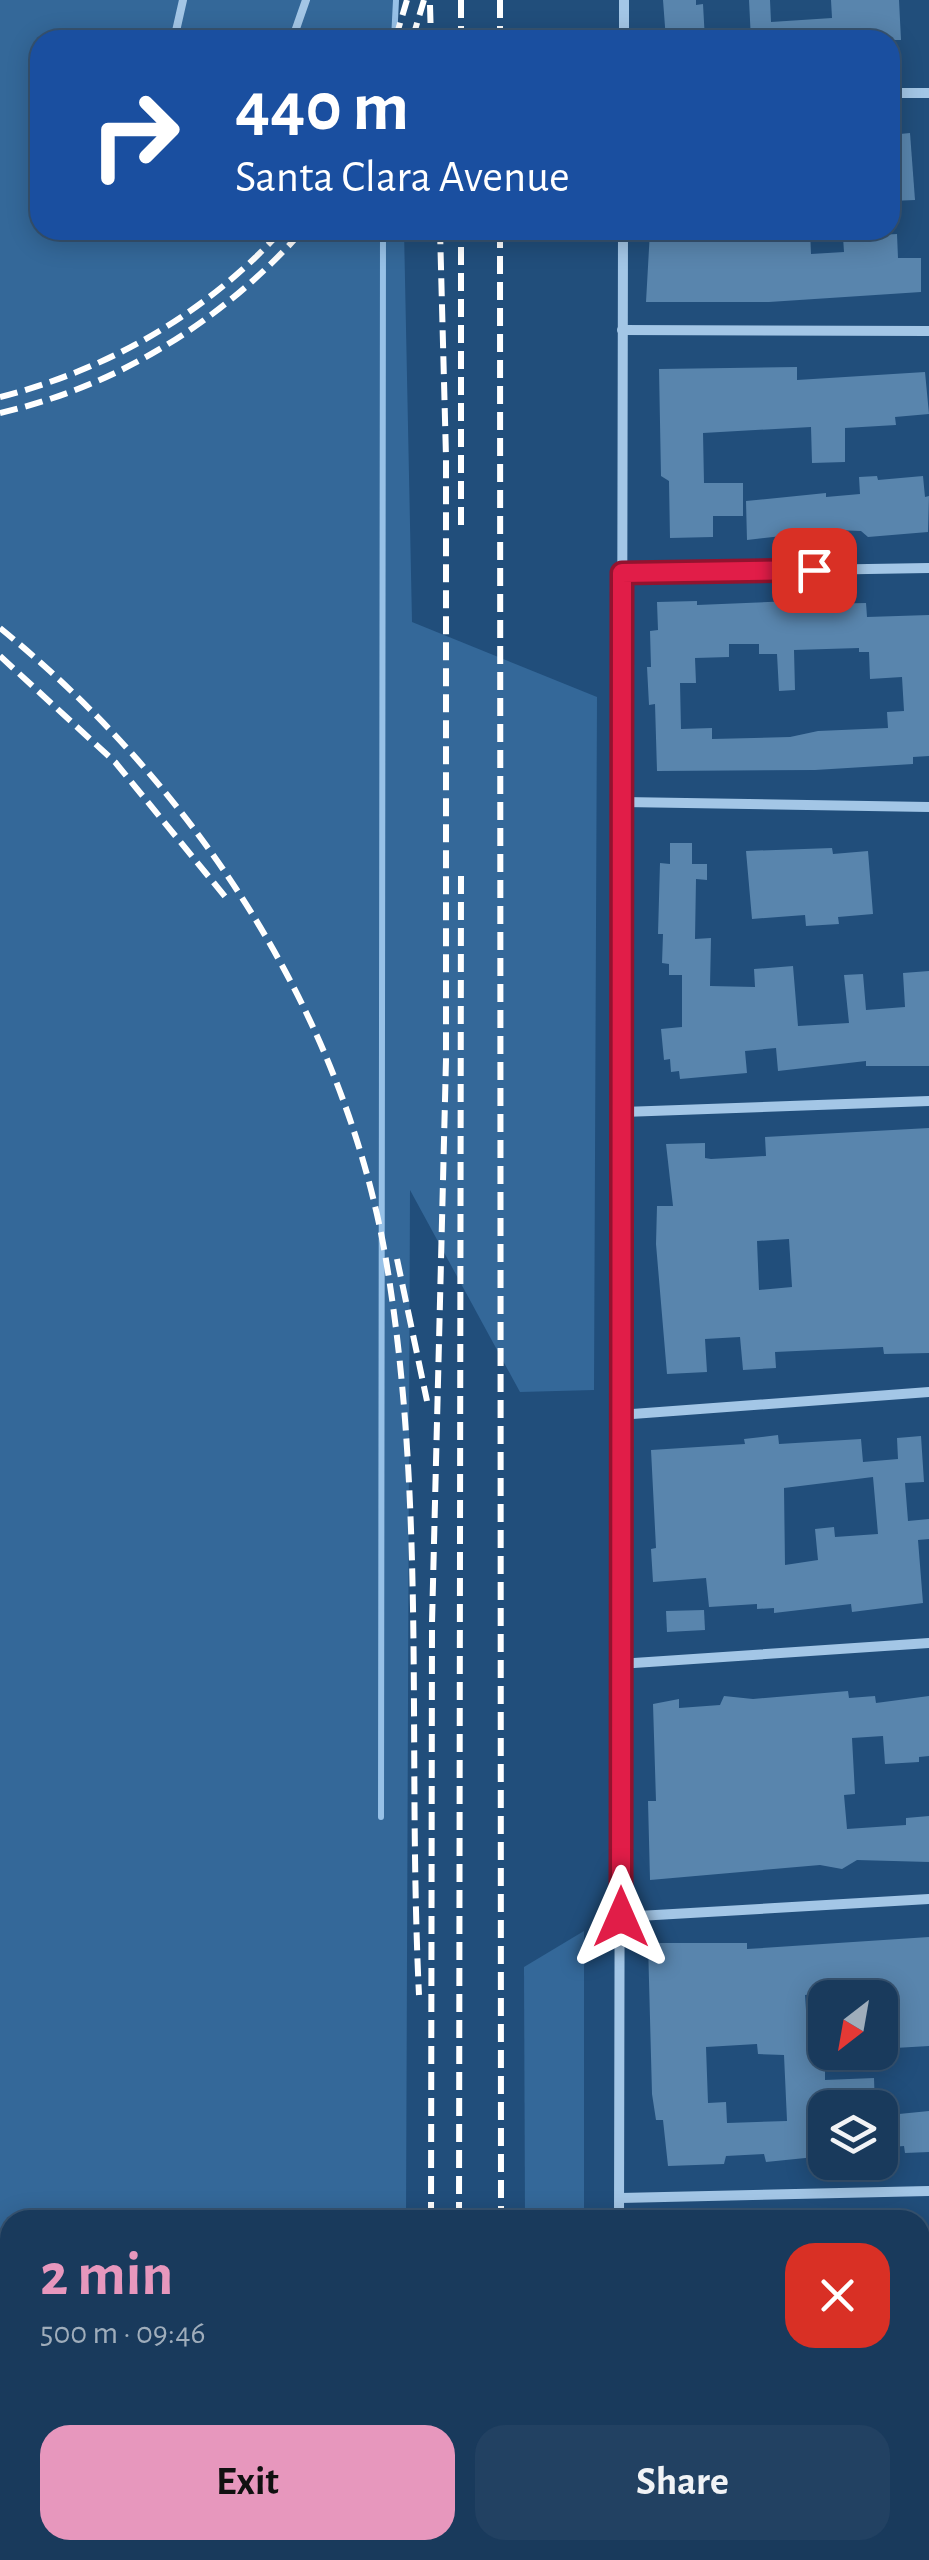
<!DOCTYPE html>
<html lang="en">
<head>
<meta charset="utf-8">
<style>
  :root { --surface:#193a5c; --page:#224162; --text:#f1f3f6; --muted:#9fadbb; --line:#375472; --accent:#e797bd }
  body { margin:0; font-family:"Alegreya Sans",sans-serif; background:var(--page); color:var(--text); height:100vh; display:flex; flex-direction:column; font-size:38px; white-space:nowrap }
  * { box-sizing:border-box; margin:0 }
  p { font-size:32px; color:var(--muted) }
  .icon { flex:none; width:55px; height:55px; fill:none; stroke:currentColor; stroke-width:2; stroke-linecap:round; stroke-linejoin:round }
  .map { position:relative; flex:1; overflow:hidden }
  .details { position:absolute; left:0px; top:2210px; width:930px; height:350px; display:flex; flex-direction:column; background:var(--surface); border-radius:30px 30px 0 0; box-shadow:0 5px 25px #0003,0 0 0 2px var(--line) }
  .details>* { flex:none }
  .guide { position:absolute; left:30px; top:30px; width:870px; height:210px; border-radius:30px; box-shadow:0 5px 25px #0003,0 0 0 2px var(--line); background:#1a4fa0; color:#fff; overflow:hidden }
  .needle { width:65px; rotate:211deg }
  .buttons { position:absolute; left:808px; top:1980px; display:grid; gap:20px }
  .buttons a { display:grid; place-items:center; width:90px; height:90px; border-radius:20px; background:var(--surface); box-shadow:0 5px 25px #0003,0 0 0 2px var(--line); font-size:50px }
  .pin { position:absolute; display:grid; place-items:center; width:85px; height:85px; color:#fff; margin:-42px; border-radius:20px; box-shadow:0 5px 15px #0006 }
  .me { position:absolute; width:110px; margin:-55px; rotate:0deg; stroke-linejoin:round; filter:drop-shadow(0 0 8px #0008) }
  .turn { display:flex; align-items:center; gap:35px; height:210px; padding:0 40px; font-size:45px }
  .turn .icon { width:130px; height:130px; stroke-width:2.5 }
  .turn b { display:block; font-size:70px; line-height:85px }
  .round { display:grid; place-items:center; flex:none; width:105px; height:105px; border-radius:30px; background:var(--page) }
  .headline { display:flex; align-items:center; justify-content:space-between; height:170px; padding:0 40px }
  h1 { font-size:60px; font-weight:600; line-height:75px; color:var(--accent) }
  .action { display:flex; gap:20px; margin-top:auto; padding:20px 40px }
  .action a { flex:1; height:115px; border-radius:30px; background:var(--accent); color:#111; font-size:40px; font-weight:600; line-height:115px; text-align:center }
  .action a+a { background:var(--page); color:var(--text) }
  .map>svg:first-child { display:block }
</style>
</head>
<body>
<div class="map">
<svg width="929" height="2560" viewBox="0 0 929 2560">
  <rect width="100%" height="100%" fill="#214e7b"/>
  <g fill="#346899">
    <path d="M 0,0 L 397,0 L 398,40 L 40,40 L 40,230 L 404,230 L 412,622 L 597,697 L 594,1390 L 520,1392 L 410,1190 L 406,2220 L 10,2220 L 10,2550 L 404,2550 L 404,2560 L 0,2560 Z"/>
    <path d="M 584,1931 L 584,2220 L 525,2220 L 524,1967 Z"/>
  </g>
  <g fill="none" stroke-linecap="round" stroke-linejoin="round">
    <g stroke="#97c1e7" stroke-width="6">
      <path d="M 394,40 L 396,0"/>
      <path d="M 381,1817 L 383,230"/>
    </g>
  </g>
  <g fill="#5985ad" fill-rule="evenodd">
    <path d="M 663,0 L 696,0 L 696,5 L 703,4 L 705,40 L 666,40 Z"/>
    <path d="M 749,0 L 770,0 L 771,22 L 832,18 L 831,0 L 899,0 L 901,40 L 751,40 Z"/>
    <path d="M 910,133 L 915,200 L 890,201 L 890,135 Z"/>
    <path d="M 753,230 L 754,240 L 792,237 L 792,230 L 810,230 L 811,254 L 844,252 L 843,237 L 897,234 L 898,258 L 921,258 L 921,292 L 769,302 L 646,302 L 650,231 Z"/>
    <path d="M 797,367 L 797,380 L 925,372 L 929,414 L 895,417 L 896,425 L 845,428 L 845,462 L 812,463 L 811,427 L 703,433 L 704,483 L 743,483 L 743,516 L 713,516 L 713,537 L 670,538 L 669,481 L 661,476 L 659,369 Z"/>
    <path d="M 877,476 L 878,480 L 923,476 L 925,497 L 929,496 L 928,532 L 868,537 L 861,531 L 835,530 L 747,540 L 746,501 L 826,493 L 826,497 L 860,494 L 859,477 Z"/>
    <path d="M 817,600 L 817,604 L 866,603 L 867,617 L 929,615 L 929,756 L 913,757 L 913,764 L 815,770 L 657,771 L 655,704 L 649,705 L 647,667 L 651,667 L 650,631 L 658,630 L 657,602 L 697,601 L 697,605 ZM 729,644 L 759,644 L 759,654 L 777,654 L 779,691 L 795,690 L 794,650 L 859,648 L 859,652 L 869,652 L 870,679 L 902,677 L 904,711 L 887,712 L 888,728 L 818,731 L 790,737 L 712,739 L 712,728 L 681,729 L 680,683 L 696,683 L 695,658 L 729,657 Z"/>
    <path d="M 670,843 L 692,843 L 692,864 L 707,864 L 707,880 L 696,879 L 695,939 L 711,938 L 710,986 L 755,987 L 754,969 L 793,966 L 798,1026 L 849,1023 L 844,975 L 863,974 L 866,1010 L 905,1007 L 903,973 L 929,971 L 929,1066 L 866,1066 L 866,1061 L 778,1071 L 776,1048 L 745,1051 L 747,1073 L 680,1079 L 679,1071 L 671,1072 L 670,1059 L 664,1060 L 661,1029 L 682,1027 L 682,975 L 669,975 L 669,964 L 662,963 L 663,934 L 658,934 L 660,863 L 670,864 Z"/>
    <path d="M 832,848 L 833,854 L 868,851 L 873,914 L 838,917 L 839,924 L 806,926 L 805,915 L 752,919 L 746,851 Z"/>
    <path d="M 929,1128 L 929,1353 L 884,1354 L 883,1347 L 775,1352 L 776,1368 L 743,1370 L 740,1337 L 705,1339 L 707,1372 L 667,1374 L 656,1244 L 657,1206 L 673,1206 L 666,1144 L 705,1143 L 705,1158 L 711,1159 L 748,1157 L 766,1156 L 765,1137 ZM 789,1239 L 792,1287 L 759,1290 L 757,1241 Z"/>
    <path d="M 778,1435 L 779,1444 L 861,1439 L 863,1462 L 898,1459 L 897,1438 L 921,1436 L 924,1482 L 905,1483 L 908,1521 L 929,1519 L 929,1539 L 918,1540 L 923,1603 L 852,1612 L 851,1604 L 774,1613 L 774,1608 L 757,1609 L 757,1604 L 709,1607 L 706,1578 L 653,1582 L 651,1549 L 656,1548 L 651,1450 L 745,1444 L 744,1439 ZM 873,1477 L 878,1534 L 835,1537 L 834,1527 L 815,1529 L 818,1560 L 785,1565 L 784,1488 Z"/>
    <path d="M 704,1610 L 705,1630 L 667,1632 L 666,1611 Z"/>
    <path d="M 848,1691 L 849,1698 L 875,1696 L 876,1703 L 929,1696 L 929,1756 L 919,1757 L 919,1762 L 885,1764 L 883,1736 L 852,1738 L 855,1794 L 844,1795 L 847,1829 L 906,1825 L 906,1818 L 929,1816 L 929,1862 L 857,1860 L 842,1869 L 820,1865 L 650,1880 L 648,1801 L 656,1801 L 653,1704 L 679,1699 L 679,1708 L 720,1705 L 724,1696 L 753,1699 Z"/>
    <path d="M 929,1937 L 929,2046 L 895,2048 L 892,2012 L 880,2008 L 878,1983 L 817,1987 L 818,1994 L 805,1995 L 807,2025 L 825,2026 L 825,2080 L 874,2078 L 875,2108 L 825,2108 L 825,2156 L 766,2162 L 764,2154 L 726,2156 L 724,2164 L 668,2166 L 663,2120 L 656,2120 L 652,2094 L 648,1943 L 747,1943 L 747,1949 ZM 757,2044 L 758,2054 L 784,2055 L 787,2121 L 727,2123 L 726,2102 L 708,2103 L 706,2047 Z"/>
    <path d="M 929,2111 L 929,2152 L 905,2153 L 904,2146 L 891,2147 L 889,2115 Z"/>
  </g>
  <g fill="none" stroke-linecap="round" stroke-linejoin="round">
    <g stroke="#a3c6e6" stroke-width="8">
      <path d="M 174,40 L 183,0"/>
      <path d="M 292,40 L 306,0"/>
      <path d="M 699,2552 L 777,2552 L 776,2560"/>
    </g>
    <g stroke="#a3c6e6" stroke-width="10">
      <path d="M 624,0 L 624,40"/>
      <path d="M 890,93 L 929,93"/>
      <path d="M 622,330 L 929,331"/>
      <path d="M 622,573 L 929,568"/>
      <path d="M 623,802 L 929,807"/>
      <path d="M 623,1112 L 929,1101"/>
      <path d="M 619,1415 L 929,1392"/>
      <path d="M 619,1664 L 929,1643"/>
      <path d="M 621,1917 L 929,1899"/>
      <path d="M 620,2198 L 929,2191"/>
      <path d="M 619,2220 L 623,230"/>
      <path d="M 831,2560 L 831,2550"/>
    </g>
    <g stroke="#a3c6e6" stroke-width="18">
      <path d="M 920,2486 L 929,2486"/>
      <path d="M 599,2560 L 600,2550"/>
    </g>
    <g stroke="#fff" stroke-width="6" stroke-dasharray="18 8" stroke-linecap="butt">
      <path d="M 461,0 L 461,40"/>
      <path d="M 500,0 L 500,40"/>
      <path d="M 430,5 L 431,40"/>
      <path d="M 395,40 L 407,0"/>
      <path d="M 412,40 L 424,0"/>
      <path d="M 500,230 L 501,2220"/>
      <path d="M 0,397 C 109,369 206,314 282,230"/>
      <path d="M 0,413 C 118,386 223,321 303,230"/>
      <path d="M 461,525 L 461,230"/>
      <path d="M 0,628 C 192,784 341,1008 385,1254 C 427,1498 407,1749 419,1995"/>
      <path d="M 0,656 L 115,762 L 227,899"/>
      <path d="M 397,1259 L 427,1401"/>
      <path d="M 431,2220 L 432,1623 L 446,1060 L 446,457 L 440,230"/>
      <path d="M 459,2220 L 461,875"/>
      <path d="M 445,2550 L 445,2560"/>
      <path d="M 489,2550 L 489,2560"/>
      <path d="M 505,2550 L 505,2560"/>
    </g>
  </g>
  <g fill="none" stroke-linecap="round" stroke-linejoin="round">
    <defs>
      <path id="route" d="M 621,1917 L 622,573 L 814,570"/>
    </defs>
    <use href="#route" stroke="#92132f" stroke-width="25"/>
    <use href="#route" stroke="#e11d48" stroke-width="18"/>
  </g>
</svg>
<div class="buttons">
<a><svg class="needle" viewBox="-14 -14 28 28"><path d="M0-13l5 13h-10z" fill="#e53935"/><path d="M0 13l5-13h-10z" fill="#9fadbb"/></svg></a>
<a><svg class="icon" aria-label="layers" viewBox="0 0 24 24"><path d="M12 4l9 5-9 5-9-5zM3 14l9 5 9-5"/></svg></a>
</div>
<div class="pin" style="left:814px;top:570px;background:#d93025"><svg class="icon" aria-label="arrive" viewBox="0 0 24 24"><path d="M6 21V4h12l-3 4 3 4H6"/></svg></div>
<svg class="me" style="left:621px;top:1917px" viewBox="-20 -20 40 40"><path d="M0-17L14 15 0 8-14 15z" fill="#e11d48" stroke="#fff" stroke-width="4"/></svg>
<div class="guide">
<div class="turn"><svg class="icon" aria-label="right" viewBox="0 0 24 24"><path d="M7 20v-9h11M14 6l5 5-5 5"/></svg><div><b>440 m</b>Santa Clara Avenue</div></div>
</div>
<section class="details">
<div class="headline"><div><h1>2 min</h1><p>500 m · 09:46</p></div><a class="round" style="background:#d93025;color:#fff"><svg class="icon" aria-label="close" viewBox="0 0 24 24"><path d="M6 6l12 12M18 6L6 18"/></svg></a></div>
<div class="action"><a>Exit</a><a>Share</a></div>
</section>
</div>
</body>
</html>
